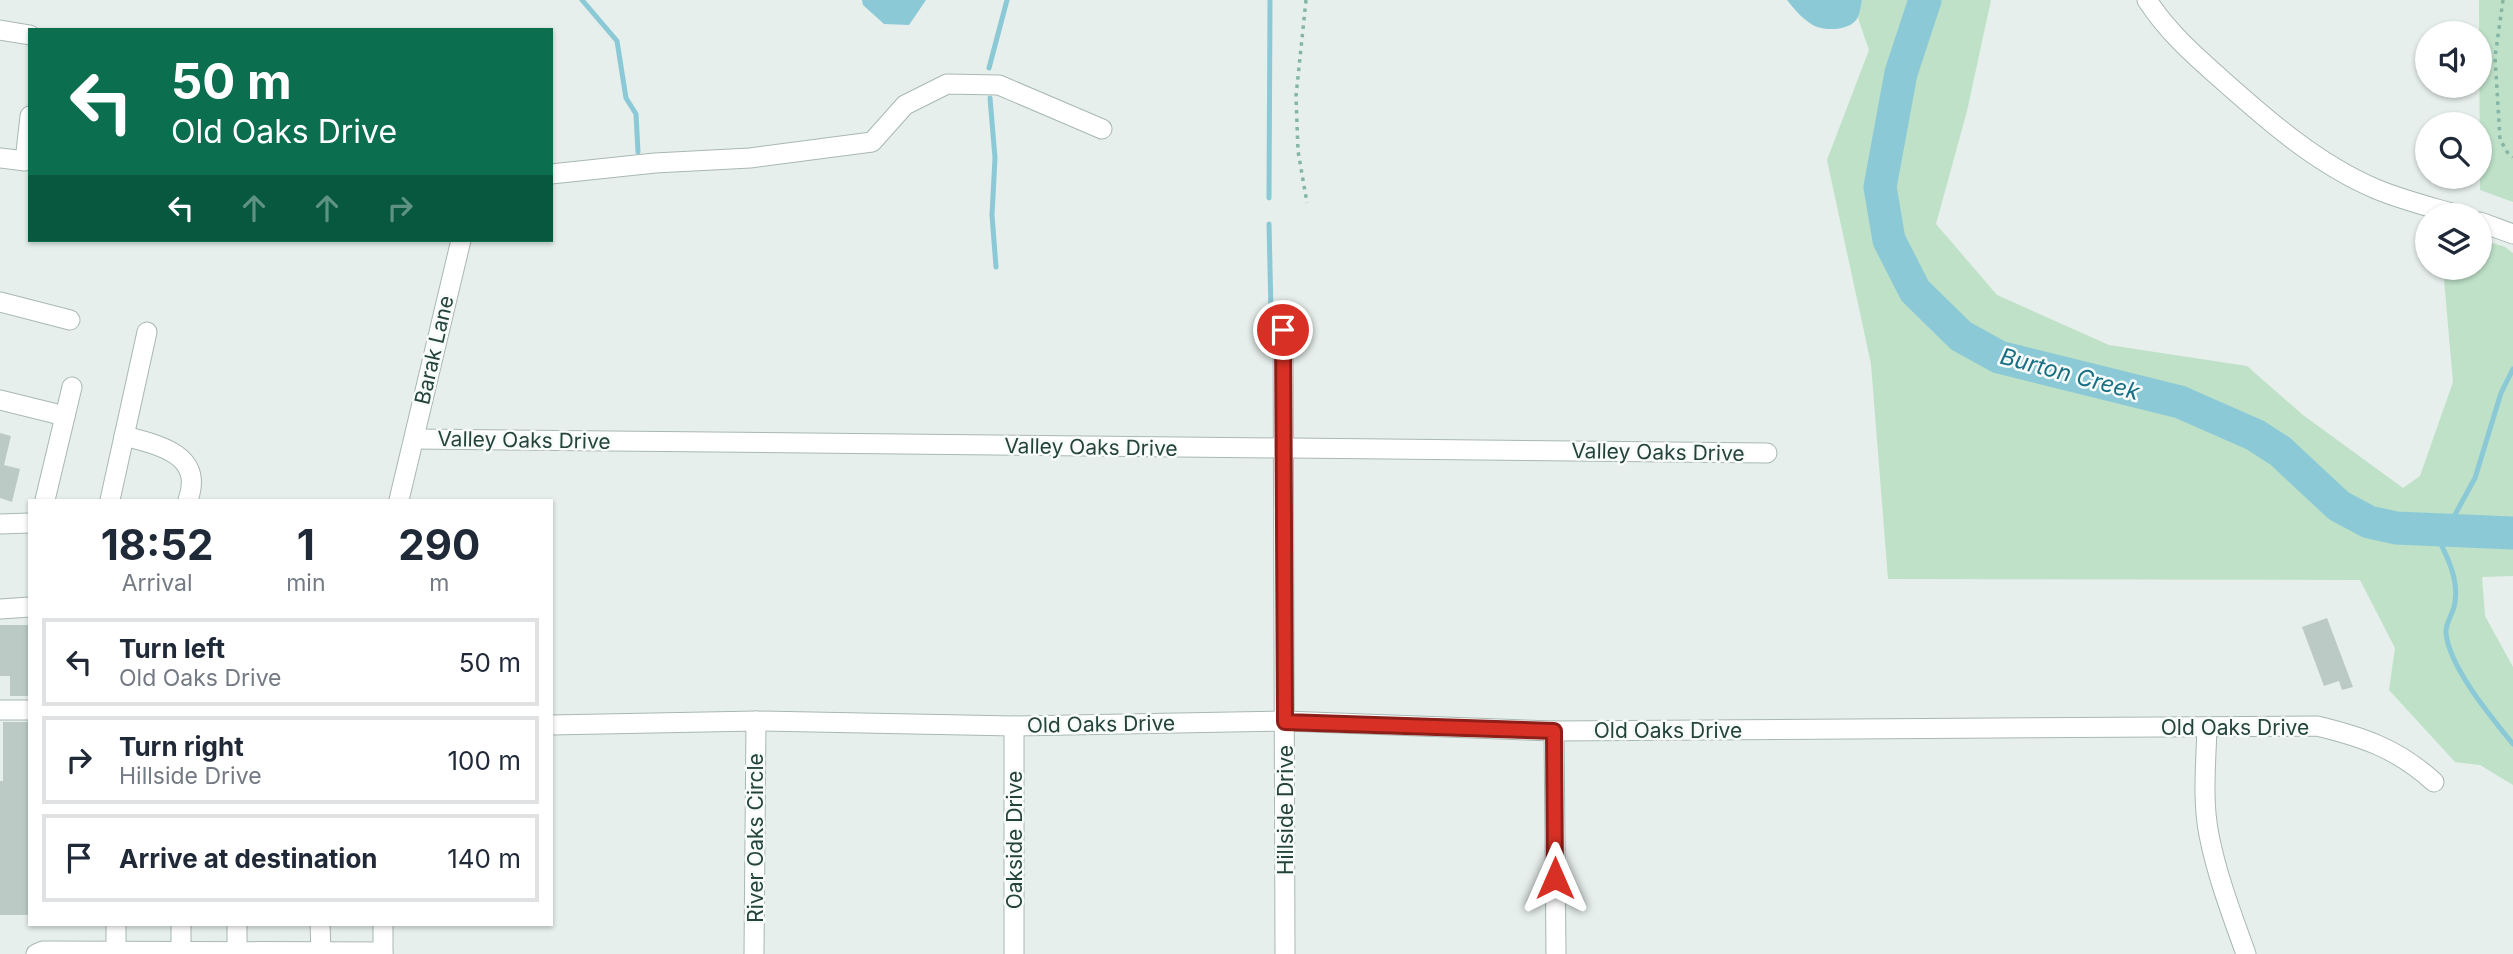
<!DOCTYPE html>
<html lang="en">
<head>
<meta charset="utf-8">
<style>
  :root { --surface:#fff; --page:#f6f6f7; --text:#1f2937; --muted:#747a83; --line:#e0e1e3 }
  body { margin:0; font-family:Inter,sans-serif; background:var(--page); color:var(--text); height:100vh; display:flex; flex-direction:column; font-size:26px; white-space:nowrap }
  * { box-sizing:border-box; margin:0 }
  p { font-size:23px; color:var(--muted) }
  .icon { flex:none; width:38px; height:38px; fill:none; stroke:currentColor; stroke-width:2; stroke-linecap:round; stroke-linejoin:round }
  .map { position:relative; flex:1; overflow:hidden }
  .panel { position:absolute; left:28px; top:499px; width:525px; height:427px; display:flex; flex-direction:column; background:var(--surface); border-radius:0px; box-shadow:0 2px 5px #0004 }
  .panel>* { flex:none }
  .top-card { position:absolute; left:28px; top:28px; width:525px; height:214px; border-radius:0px; box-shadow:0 2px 5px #0004; background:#0b6e4f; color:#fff; overflow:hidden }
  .buttons { position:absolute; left:2415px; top:21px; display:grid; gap:14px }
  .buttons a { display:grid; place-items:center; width:77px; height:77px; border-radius:50%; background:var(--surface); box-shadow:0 2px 5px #0004; font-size:35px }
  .pin { position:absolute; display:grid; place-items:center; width:60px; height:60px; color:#fff; margin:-30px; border:4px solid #fff; border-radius:50%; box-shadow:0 2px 7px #0007 }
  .me { position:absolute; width:77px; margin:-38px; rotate:0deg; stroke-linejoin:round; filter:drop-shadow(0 0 5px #0008) }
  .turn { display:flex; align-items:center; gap:24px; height:147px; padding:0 28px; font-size:32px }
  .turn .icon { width:91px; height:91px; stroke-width:2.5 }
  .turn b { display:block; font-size:49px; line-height:60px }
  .lanes { display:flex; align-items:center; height:66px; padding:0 28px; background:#0003; justify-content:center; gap:35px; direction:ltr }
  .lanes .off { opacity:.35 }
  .eta { display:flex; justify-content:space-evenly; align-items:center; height:119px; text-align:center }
  .eta b { font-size:42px; font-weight:700; line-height:49px }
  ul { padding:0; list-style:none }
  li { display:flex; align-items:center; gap:21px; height:88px; margin:0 14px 10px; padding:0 14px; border:4px solid var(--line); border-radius:0px }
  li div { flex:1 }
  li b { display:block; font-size:26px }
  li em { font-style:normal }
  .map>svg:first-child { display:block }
</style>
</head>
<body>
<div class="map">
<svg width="2513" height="954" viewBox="0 0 2513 954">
  <rect width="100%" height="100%" fill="#e6efeb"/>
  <g fill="#bee1c8">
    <path d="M 1862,0 L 1991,0 L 1967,111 L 1936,224 L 1997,295 L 2109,345 L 2247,366 L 2303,415 L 2403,488 L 2420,476 L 2453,382 L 2443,268 L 2480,268 L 2480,239 L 2505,247 L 2513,253 L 2513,576 L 2482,577 L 2485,616 L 2513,667 L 2513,785 L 2480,765 L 2455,762 L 2389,690 L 2395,648 L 2360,580 L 1888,579 L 1871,364 L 1827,160 L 1869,50 L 1858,18 Z"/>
    <path d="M 2479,0 L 2513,0 L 2513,202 L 2480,190 Z"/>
  </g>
  <g fill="#8bc9d7">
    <path d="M 862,0 L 926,0 L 909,25 L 884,24 L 863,5 Z"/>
    <path d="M 1787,0 L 1862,0 C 1861,5 1860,12 1858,17 C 1852,30 1829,31 1817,27 C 1806,23 1794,9 1787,0 Z"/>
  </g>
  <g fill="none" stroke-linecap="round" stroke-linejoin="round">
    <g stroke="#8bc9d7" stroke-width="5">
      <path d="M 582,0 L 617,41 L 626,98 L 636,114 L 638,152"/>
      <path d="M 989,68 L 1007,0"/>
      <path d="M 990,98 L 995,158 L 992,215 L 996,267"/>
      <path d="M 1269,198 L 1270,0"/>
      <path d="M 1269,224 L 1271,312"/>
      <path d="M 2434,530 C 2445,553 2459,576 2455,602 C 2454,613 2445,623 2446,633 C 2449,667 2492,718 2513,744"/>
      <path d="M 2446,531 L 2475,478 L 2501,393 L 2513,369"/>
    </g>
    <path stroke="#8bc9d7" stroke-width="33" d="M 1925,0 L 1901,73 L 1880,187 L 1889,240 L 1915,291 L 1961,336 L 1999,357 L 2180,402 L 2255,435 L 2280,451 L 2339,506 L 2369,522 L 2396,528 L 2513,533"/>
  </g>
  <g fill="#bbcac4">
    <path d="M 0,433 L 11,436 L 4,465 L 20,469 L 12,502 L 0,498 Z"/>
    <path d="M 2327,618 L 2353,687 L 2342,690 L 2339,681 L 2324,686 L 2302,627 Z"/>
    <path d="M 0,625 L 30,625 L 30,696 L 10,696 L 10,676 L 0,676 Z"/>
    <path d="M 3,722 L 30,722 L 30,915 L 0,915 L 0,781 L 3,781 Z"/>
  </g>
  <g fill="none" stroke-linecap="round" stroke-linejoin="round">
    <defs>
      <g id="minor">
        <path d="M 2147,0 C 2167,31 2193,54 2220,78 C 2267,120 2317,164 2376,189 C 2402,200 2431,207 2458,215"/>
        <path d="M 0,30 L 30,35"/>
        <path d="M 0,158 L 25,161 L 30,116"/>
        <path d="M 551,174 L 655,163 L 750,158 L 872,142 L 905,105 L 947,84 L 999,85 L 1102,129"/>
        <path d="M 2480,222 L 2513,234"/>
        <path d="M 0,302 L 70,320"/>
        <path d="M 1283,330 L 1285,954"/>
        <path d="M 0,400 L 65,416"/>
        <path d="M 124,436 C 160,445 204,455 188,500"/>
        <path d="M 414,439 L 1767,453"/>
        <path d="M 45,500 L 72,387"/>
        <path d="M 110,500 L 147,332"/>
        <path d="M 399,500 L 461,240"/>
        <path d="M 0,524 L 30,523"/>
        <path d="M 0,609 L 30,607"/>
        <path d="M 0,710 L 30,710"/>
        <path d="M 551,725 L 756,721 L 1014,726 L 1285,721 L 1554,731 L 2317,726 C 2363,737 2398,749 2434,782"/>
        <path d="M 1014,726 L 1014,954"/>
        <path d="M 2207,727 C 2206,763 2202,800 2209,835 C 2217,876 2232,915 2246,954"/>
        <path d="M 1554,731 L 1556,954"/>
        <path d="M 116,924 L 116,952"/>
        <path d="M 181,924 L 181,952"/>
        <path d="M 237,924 L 237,952"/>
        <path d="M 320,924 L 321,952"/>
        <path d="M 383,924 L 383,954"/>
        <path d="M 36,954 L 43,951 L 383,952"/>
        <path d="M 754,954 L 756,721"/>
      </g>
    </defs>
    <use href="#minor" stroke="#a8b8b3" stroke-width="21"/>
    <g stroke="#84b5a6" stroke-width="3.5" stroke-dasharray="3.5 5" stroke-linecap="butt">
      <path d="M 1306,0 L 1296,96 L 1298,151 L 1307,203"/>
      <path d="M 2503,0 L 2495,57 L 2500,139 L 2507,152 L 2513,157"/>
    </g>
    <use href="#minor" stroke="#fff" stroke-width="19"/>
  </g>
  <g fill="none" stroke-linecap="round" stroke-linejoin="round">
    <defs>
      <path id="route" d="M 1283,330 L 1285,722 L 1554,731 L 1555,878"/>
    </defs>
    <use href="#route" stroke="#8d1f18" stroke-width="18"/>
    <use href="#route" stroke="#d93025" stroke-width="12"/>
  </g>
  <g text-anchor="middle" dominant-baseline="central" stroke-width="5" stroke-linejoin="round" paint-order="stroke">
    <g font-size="21" fill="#23433b" stroke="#f7fbf9">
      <text transform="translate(434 350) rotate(-77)">Barak Lane</text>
      <text transform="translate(524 440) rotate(1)">Valley Oaks Drive</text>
      <text transform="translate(1091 447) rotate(1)">Valley Oaks Drive</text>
      <text transform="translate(1658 452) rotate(1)">Valley Oaks Drive</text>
      <text transform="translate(1101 724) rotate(-1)">Old Oaks Drive</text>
      <text x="2235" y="727">Old Oaks Drive</text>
      <text x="1668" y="730">Old Oaks Drive</text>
      <text transform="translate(1285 810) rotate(-90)">Hillside Drive</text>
      <text transform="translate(755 838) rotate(-90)">River Oaks Circle</text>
      <text transform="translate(1014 840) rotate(-90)">Oakside Drive</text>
    </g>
    <g font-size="23" font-style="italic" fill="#186f84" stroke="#f7fbf9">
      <text transform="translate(2070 374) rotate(15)">Burton Creek</text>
    </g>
  </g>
</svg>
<div class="buttons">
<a><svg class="icon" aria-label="sound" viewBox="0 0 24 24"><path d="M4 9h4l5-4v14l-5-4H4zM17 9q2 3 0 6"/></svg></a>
<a><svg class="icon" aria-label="search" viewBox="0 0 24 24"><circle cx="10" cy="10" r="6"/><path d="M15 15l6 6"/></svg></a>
<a><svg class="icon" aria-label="layers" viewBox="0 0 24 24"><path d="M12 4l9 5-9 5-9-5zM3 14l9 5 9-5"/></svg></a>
</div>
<div class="pin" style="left:1283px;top:330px;background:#d93025"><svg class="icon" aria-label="arrive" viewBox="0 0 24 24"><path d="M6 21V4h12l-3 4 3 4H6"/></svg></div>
<svg class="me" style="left:1555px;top:878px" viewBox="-20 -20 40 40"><path d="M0-17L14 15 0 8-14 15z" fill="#d93025" stroke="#fff" stroke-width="4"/></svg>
<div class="top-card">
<div class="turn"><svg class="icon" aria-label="left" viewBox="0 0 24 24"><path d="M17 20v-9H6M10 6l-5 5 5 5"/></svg><div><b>50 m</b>Old Oaks Drive</div></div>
<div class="lanes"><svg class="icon" aria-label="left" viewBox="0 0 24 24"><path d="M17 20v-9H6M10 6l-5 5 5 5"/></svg><svg class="icon off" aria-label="ahead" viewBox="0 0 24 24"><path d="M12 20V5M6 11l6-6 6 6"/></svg><svg class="icon off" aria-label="ahead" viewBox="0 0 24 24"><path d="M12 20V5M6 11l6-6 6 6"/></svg><svg class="icon off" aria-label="right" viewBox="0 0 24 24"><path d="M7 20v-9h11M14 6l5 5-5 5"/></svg></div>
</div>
<section class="panel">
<div class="eta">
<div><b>18:52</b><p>Arrival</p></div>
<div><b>1</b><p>min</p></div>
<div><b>290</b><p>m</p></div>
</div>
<ul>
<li><svg class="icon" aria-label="left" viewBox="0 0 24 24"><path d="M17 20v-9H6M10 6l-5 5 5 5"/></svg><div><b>Turn left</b><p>Old Oaks Drive</p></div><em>50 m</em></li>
<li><svg class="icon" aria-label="right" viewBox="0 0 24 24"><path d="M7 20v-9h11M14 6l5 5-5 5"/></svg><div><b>Turn right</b><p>Hillside Drive</p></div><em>100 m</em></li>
<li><svg class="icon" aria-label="arrive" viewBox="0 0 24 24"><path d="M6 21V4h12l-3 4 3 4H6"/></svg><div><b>Arrive at destination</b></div><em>140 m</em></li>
</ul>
</section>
</div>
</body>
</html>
